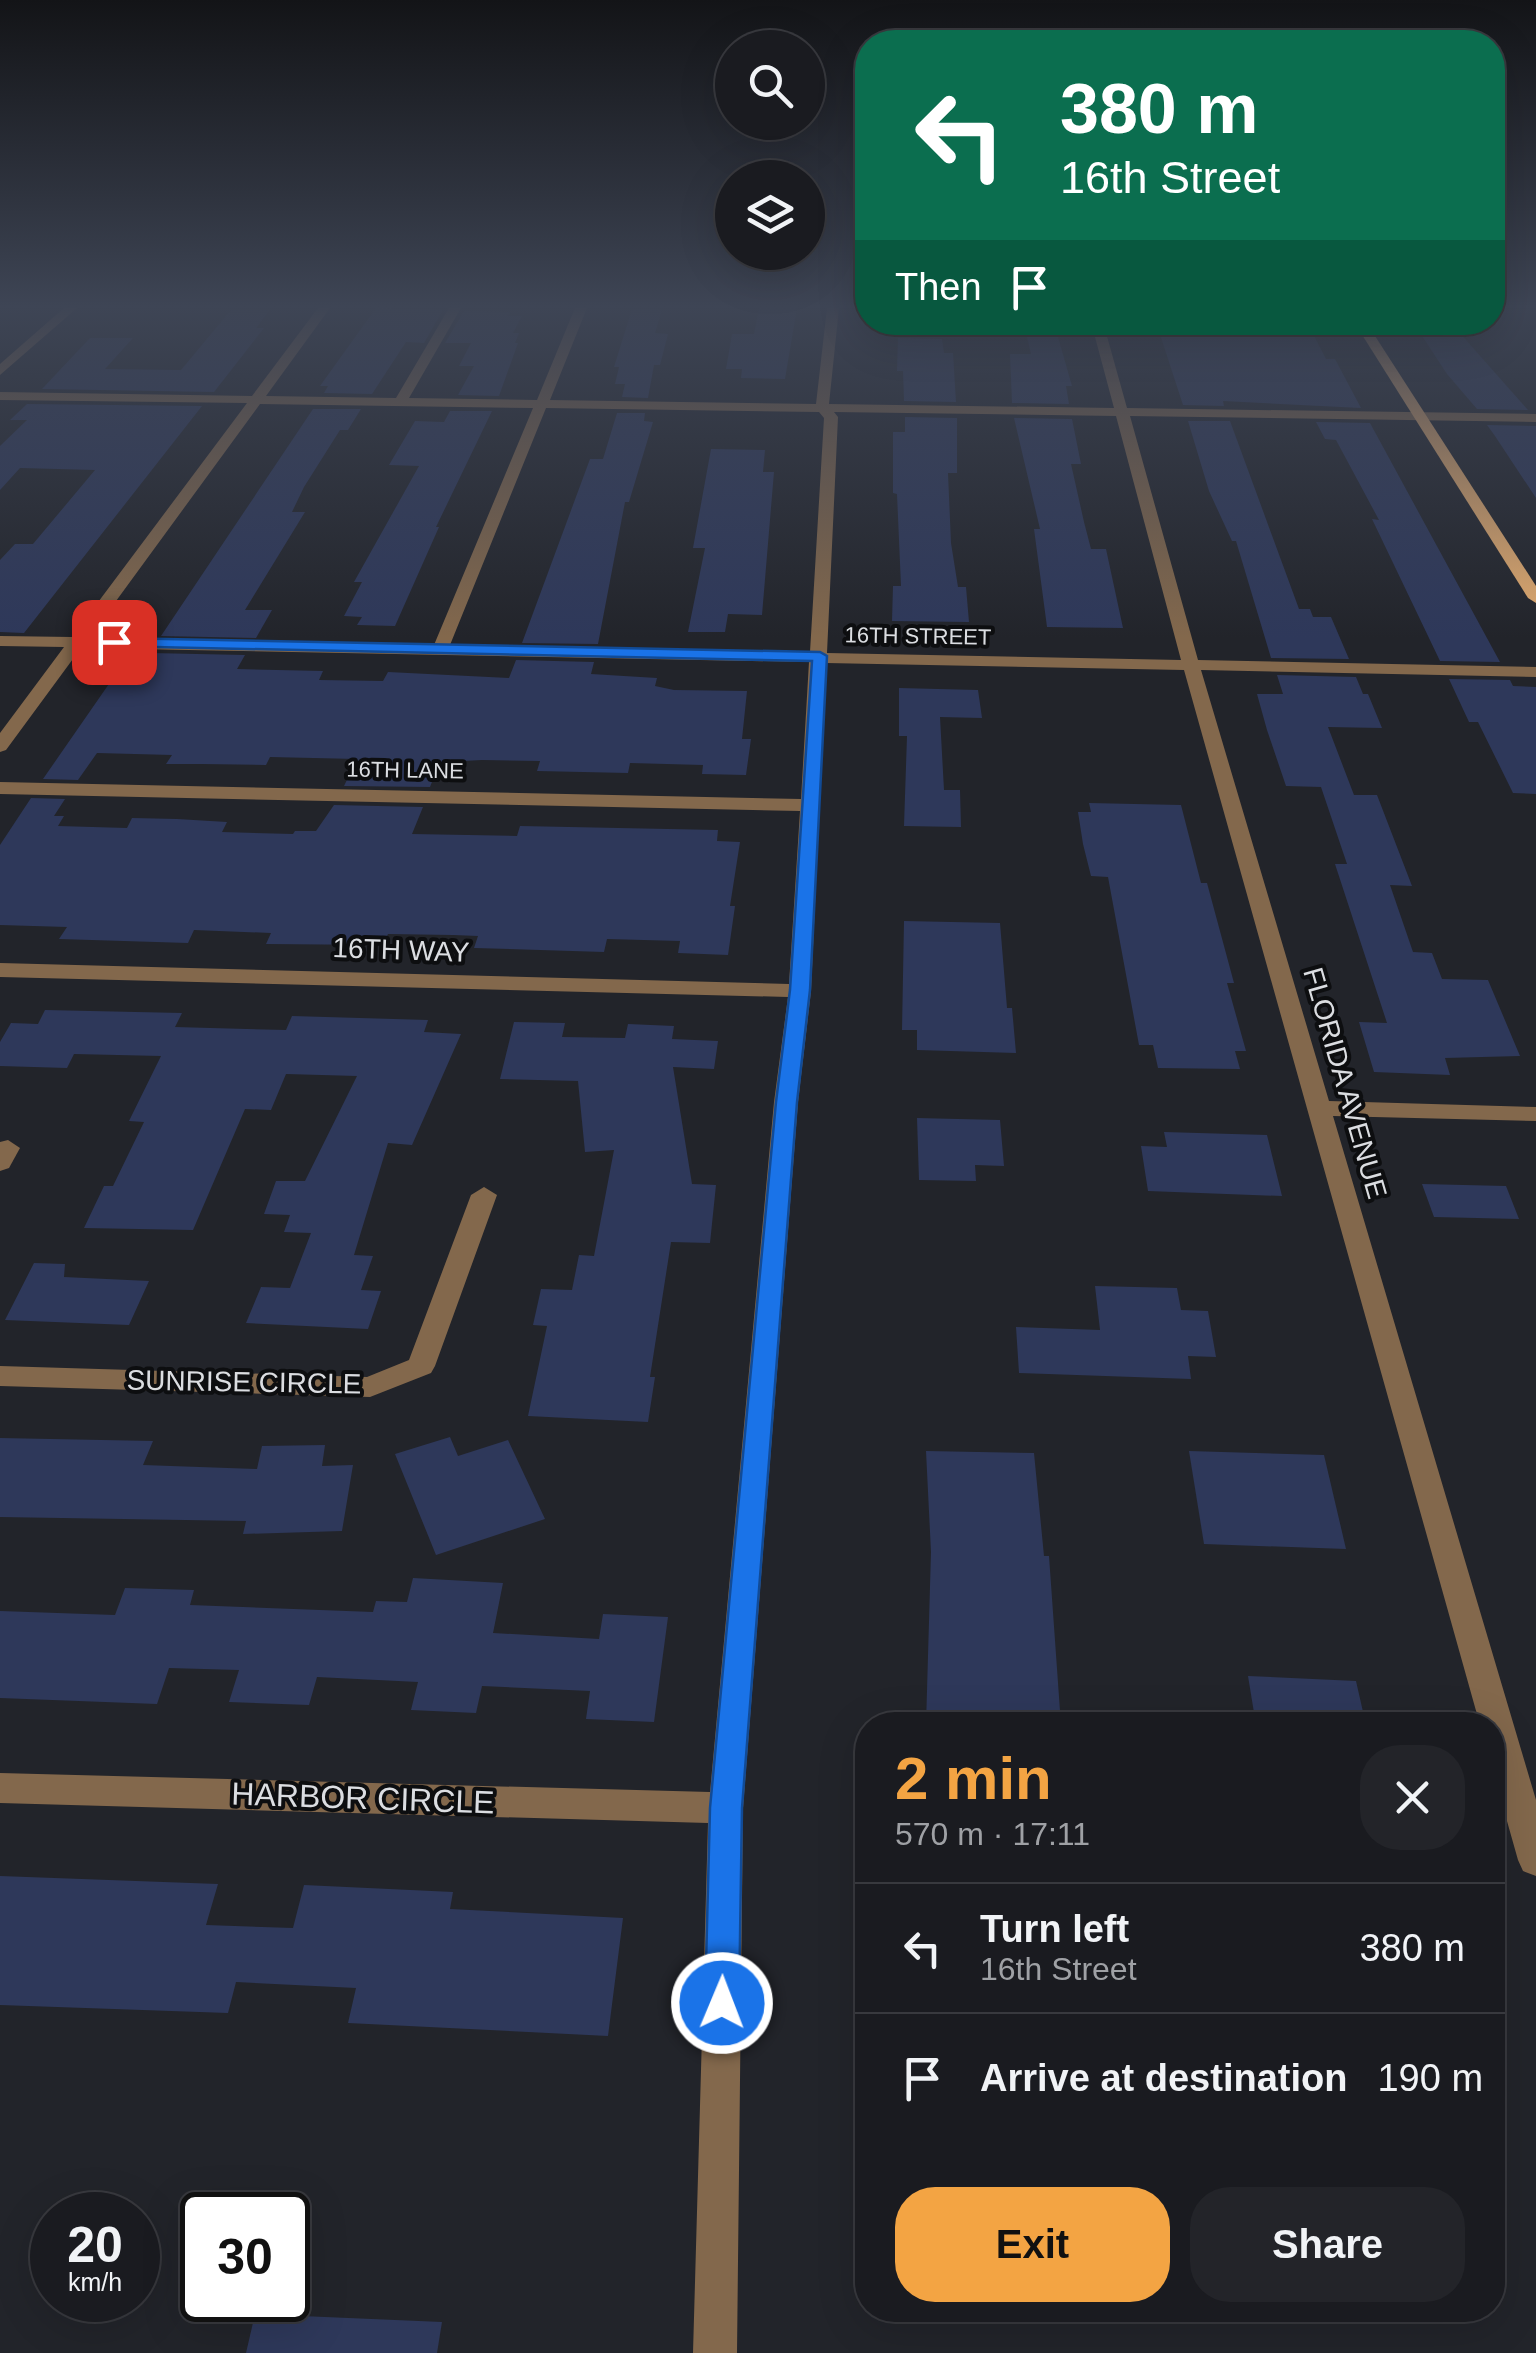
<!DOCTYPE html>
<html lang="en">
<head>
<meta charset="utf-8">
<style>
  :root { --surface:#1a1b20; --page:#232429; --text:#f1f3f6; --muted:#9fa1a5; --line:#38393e; --accent:#f3a443 }
  body { margin:0; font-family:Helvetica,sans-serif; background:var(--page); color:var(--text); height:100vh; display:flex; flex-direction:column; font-size:38px; white-space:nowrap }
  * { box-sizing:border-box; margin:0 }
  p { font-size:32px; color:var(--muted) }
  .icon { flex:none; width:55px; height:55px; fill:none; stroke:currentColor; stroke-width:2; stroke-linecap:round; stroke-linejoin:round }
  .map { position:relative; flex:1; overflow:hidden }
  .sheet { position:absolute; left:855px; top:1712px; width:650px; height:610px; display:flex; flex-direction:column; background:var(--surface); border-radius:40px; box-shadow:0 10px 40px #0002,0 0 0 2px var(--line) }
  .sheet>* { flex:none }
  .banner { position:absolute; left:855px; top:30px; width:650px; height:305px; border-radius:40px; box-shadow:0 10px 40px #0002,0 0 0 2px var(--line); background:#0b6e4f; color:#fff; overflow:hidden }
  .controls { position:absolute; left:715px; top:30px; display:grid; gap:20px }
  .controls a { display:grid; place-items:center; width:110px; height:110px; border-radius:50%; background:var(--surface); box-shadow:0 10px 40px #0002,0 0 0 2px var(--line); font-size:50px }
  .speed { position:absolute; left:30px; top:2192px; display:flex; gap:20px; font-size:50px; font-weight:700; text-align:center }
  .speed>* { display:grid; place-content:center; width:130px; height:130px; border-radius:50%; background:var(--surface); box-shadow:0 10px 40px #0002,0 0 0 2px var(--line); line-height:1 }
  .speed small { font-size:25px; font-weight:400 }
  .speed .limit { border:5px solid #111; border-radius:15px; background:#fff; color:#111 }
  .pin { position:absolute; display:grid; place-items:center; width:85px; height:85px; color:#fff; margin:-42px; border-radius:20px; box-shadow:0 5px 15px #0006 }
  .me { position:absolute; width:110px; margin:-55px; rotate:1deg; stroke-linejoin:round; filter:drop-shadow(0 0 8px #0008) }
  .turn { display:flex; align-items:center; gap:35px; height:210px; padding:0 40px; font-size:45px }
  .turn .icon { width:130px; height:130px; stroke-width:2.5 }
  .turn b { display:block; font-size:70px; line-height:85px }
  .then { display:flex; align-items:center; height:95px; padding:0 40px; background:#0003; gap:20px; font-size:38px }
  .round { display:grid; place-items:center; flex:none; width:105px; height:105px; border-radius:40px; background:var(--page) }
  .head { display:flex; align-items:center; justify-content:space-between; height:170px; padding:0 40px }
  h1 { font-size:60px; font-weight:800; line-height:75px; color:var(--accent) }
  .action { display:flex; gap:20px; margin-top:auto; padding:20px 40px }
  .action a { flex:1; height:115px; border-radius:40px; background:var(--accent); color:#111; font-size:40px; font-weight:800; line-height:115px; text-align:center }
  .action a+a { background:var(--page); color:var(--text) }
  ul { padding:0; list-style:none }
  li { display:flex; align-items:center; gap:30px; height:130px; padding:0 40px; border-top:2px solid var(--line) }
  li div { flex:1 }
  li b { display:block; font-size:38px }
  li em { font-style:normal }
  .map>svg:first-child { display:block }
</style>
</head>
<body>
<div class="map">
<svg width="1536" height="2353" viewBox="0 0 1536 2353">
  <rect width="100%" height="100%" fill="#22242a"/>
  <g fill="#2e385a">
    <path d="M 376,308 L 443,310 L 424,343 L 406,342 L 372,394 L 324,393 L 328,386 L 320,386 Z"/>
    <path d="M 759,308 L 797,308 L 785,379 L 741,378 L 742,369 L 726,369 L 732,334 L 754,334 Z"/>
    <path d="M 632,309 L 662,310 L 655,333 L 668,334 L 660,365 L 654,365 L 648,398 L 622,397 L 625,384 L 615,384 L 619,367 L 614,367 Z"/>
    <path d="M 231,310 L 270,310 L 256,328 L 264,328 L 214,392 L 42,389 L 90,338 L 133,338 L 105,369 L 181,370 Z"/>
    <path d="M 464,311 L 511,312 L 508,316 L 522,316 L 513,333 L 519,333 L 515,343 L 518,343 L 499,396 L 458,395 L 474,366 L 459,366 L 471,343 L 445,343 Z"/>
    <path d="M 1156,322 L 1187,322 L 1189,330 L 1311,330 L 1326,359 L 1335,359 L 1361,408 L 1223,401 L 1224,406 L 1183,405 Z"/>
    <path d="M 1413,322 L 1450,322 L 1528,410 L 1477,409 L 1447,374 Z"/>
    <path d="M 1027,337 L 1058,337 L 1072,386 L 1066,386 L 1069,404 L 1012,403 L 1010,354 L 1031,354 Z"/>
    <path d="M 898,338 L 942,339 L 944,353 L 953,353 L 956,402 L 904,401 L 903,371 L 897,371 Z"/>
    <path d="M 27,404 L 202,406 L 24,633 L 0,632 L 0,560 L 15,544 L 33,544 L 95,470 L 20,468 L 0,490 L 0,446 L 27,420 L 10,420 Z"/>
    <path d="M 313,409 L 361,409 L 348,430 L 340,430 L 304,487 L 292,512 L 305,512 L 245,610 L 272,610 L 256,638 L 161,636 Z"/>
    <path d="M 450,411 L 492,411 L 436,527 L 439,527 L 395,626 L 357,625 L 362,617 L 344,616 L 362,582 L 354,582 L 419,466 L 389,465 L 415,421 L 444,422 Z"/>
    <path d="M 617,413 L 645,413 L 644,421 L 653,422 L 629,502 L 625,502 L 598,644 L 522,643 L 590,459 L 603,459 Z"/>
    <path d="M 905,417 L 957,418 L 957,473 L 948,473 L 951,543 L 958,587 L 966,587 L 969,622 L 892,621 L 893,586 L 901,586 L 897,494 L 893,493 L 893,432 L 905,432 Z"/>
    <path d="M 1014,418 L 1072,419 L 1081,464 L 1071,464 L 1084,522 L 1091,549 L 1106,549 L 1123,628 L 1047,627 L 1034,529 L 1040,529 Z"/>
    <path d="M 1188,421 L 1230,421 L 1299,609 L 1310,609 L 1313,617 L 1331,617 L 1349,659 L 1271,658 L 1236,541 L 1232,541 L 1209,491 Z"/>
    <path d="M 1316,422 L 1370,423 L 1500,662 L 1440,661 L 1372,519 L 1379,520 L 1336,440 L 1325,439 Z"/>
    <path d="M 1487,425 L 1536,426 L 1536,498 L 1495,436 Z"/>
    <path d="M 711,449 L 765,450 L 763,472 L 774,472 L 762,615 L 728,614 L 725,632 L 688,632 L 705,548 L 693,548 Z"/>
    <path d="M 150,653 L 245,655 L 237,669 L 323,671 L 319,680 L 383,681 L 388,672 L 509,678 L 516,660 L 594,662 L 591,674 L 657,678 L 655,686 L 674,690 L 747,691 L 742,739 L 751,739 L 746,775 L 702,774 L 703,765 L 630,763 L 628,773 L 537,771 L 540,761 L 482,760 L 463,761 L 460,769 L 437,769 L 430,787 L 344,786 L 357,759 L 270,757 L 266,765 L 201,764 L 166,764 L 172,755 L 97,753 L 78,780 L 43,779 L 120,668 L 139,669 Z"/>
    <path d="M 1277,675 L 1356,677 L 1363,694 L 1368,694 L 1382,728 L 1328,727 L 1354,795 L 1377,795 L 1412,886 L 1390,885 L 1413,952 L 1432,953 L 1442,979 L 1488,980 L 1520,1056 L 1445,1058 L 1450,1075 L 1374,1072 L 1359,1022 L 1387,1023 L 1335,864 L 1347,864 L 1321,787 L 1286,786 L 1267,730 L 1257,694 L 1283,694 Z"/>
    <path d="M 1449,679 L 1510,680 L 1513,686 L 1536,687 L 1536,794 L 1513,793 L 1478,722 L 1469,722 Z"/>
    <path d="M 899,688 L 978,690 L 982,718 L 940,717 L 944,790 L 960,790 L 961,827 L 904,826 L 907,736 L 899,736 Z"/>
    <path d="M 31,798 L 65,799 L 54,816 L 64,816 L 58,826 L 127,828 L 132,818 L 177,819 L 227,822 L 222,832 L 293,834 L 295,831 L 316,831 L 334,805 L 423,807 L 412,834 L 517,836 L 520,826 L 718,830 L 717,841 L 740,842 L 730,906 L 735,906 L 728,955 L 678,953 L 680,941 L 607,939 L 604,952 L 474,948 L 478,936 L 453,935 L 388,934 L 383,945 L 266,944 L 271,933 L 194,930 L 188,943 L 59,939 L 67,927 L 0,925 L 0,845 Z"/>
    <path d="M 1089,803 L 1181,805 L 1201,883 L 1207,883 L 1234,983 L 1227,983 L 1246,1051 L 1235,1051 L 1240,1069 L 1158,1068 L 1153,1045 L 1139,1045 L 1108,877 L 1091,876 L 1083,844 L 1078,812 L 1091,812 Z"/>
    <path d="M 904,921 L 1000,923 L 1007,1008 L 1012,1008 L 1016,1053 L 917,1050 L 917,1030 L 902,1030 Z"/>
    <path d="M 45,1010 L 182,1013 L 175,1027 L 286,1030 L 292,1016 L 428,1020 L 424,1032 L 461,1034 L 412,1145 L 388,1143 L 354,1255 L 373,1256 L 361,1290 L 381,1291 L 368,1329 L 246,1323 L 261,1287 L 290,1288 L 311,1233 L 284,1232 L 290,1215 L 264,1214 L 276,1181 L 305,1181 L 357,1076 L 286,1074 L 271,1110 L 245,1109 L 193,1230 L 84,1228 L 104,1186 L 113,1186 L 144,1122 L 129,1121 L 161,1056 L 74,1054 L 67,1068 L 0,1066 L 0,1042 L 11,1023 L 38,1024 Z"/>
    <path d="M 514,1022 L 565,1023 L 562,1037 L 625,1038 L 628,1024 L 674,1026 L 672,1039 L 718,1041 L 714,1069 L 673,1067 L 692,1184 L 716,1185 L 710,1243 L 671,1242 L 650,1377 L 655,1377 L 648,1422 L 528,1416 L 547,1326 L 533,1325 L 541,1289 L 572,1290 L 579,1255 L 594,1256 L 614,1150 L 585,1152 L 578,1081 L 500,1079 Z"/>
    <path d="M 917,1118 L 1000,1120 L 1004,1166 L 975,1165 L 976,1181 L 919,1180 Z"/>
    <path d="M 1164,1132 L 1267,1135 L 1282,1196 L 1148,1191 L 1141,1146 L 1167,1147 Z"/>
    <path d="M 1422,1184 L 1506,1186 L 1519,1219 L 1434,1217 Z"/>
    <path d="M 34,1263 L 65,1264 L 64,1277 L 149,1281 L 129,1325 L 5,1320 Z"/>
    <path d="M 1095,1286 L 1177,1288 L 1181,1310 L 1208,1311 L 1216,1357 L 1188,1356 L 1191,1379 L 1019,1373 L 1016,1327 L 1100,1330 Z"/>
    <path d="M 450,1437 L 458,1456 L 508,1440 L 545,1519 L 436,1555 L 395,1454 Z"/>
    <path d="M 0,1438 L 153,1441 L 143,1465 L 257,1469 L 262,1446 L 325,1445 L 322,1466 L 353,1465 L 342,1531 L 243,1534 L 246,1521 L 0,1517 Z"/>
    <path d="M 926,1451 L 1034,1453 L 1044,1556 L 1049,1556 L 1061,1725 L 926,1725 L 931,1552 Z"/>
    <path d="M 1189,1451 L 1324,1455 L 1346,1549 L 1204,1544 Z"/>
    <path d="M 413,1578 L 503,1583 L 493,1633 L 599,1639 L 603,1614 L 668,1617 L 654,1722 L 586,1719 L 590,1691 L 482,1686 L 476,1713 L 411,1710 L 418,1682 L 317,1677 L 309,1705 L 229,1702 L 239,1670 L 169,1668 L 157,1704 L 0,1698 L 0,1611 L 115,1615 L 125,1588 L 194,1590 L 190,1605 L 373,1612 L 376,1601 L 407,1602 Z"/>
    <path d="M 1248,1676 L 1356,1681 L 1366,1725 L 1256,1725 Z"/>
    <path d="M 0,1876 L 218,1884 L 206,1925 L 293,1928 L 304,1885 L 453,1892 L 450,1909 L 623,1918 L 608,2036 L 348,2023 L 356,1988 L 236,1982 L 228,2013 L 0,2005 Z"/>
    <path d="M 255,2314 L 442,2322 L 437,2353 L 246,2353 Z"/>
  </g>
  <g fill="none" stroke-linecap="round" stroke-linejoin="round">
    <g fill="#83684c" fill-rule="evenodd">
      <path d="M 64,308 L 77,308 L 0,375 L 0,364 Z"/>
      <path d="M 318,308 L 330,308 L 266,396 L 396,398 L 449,308 L 461,308 L 409,398 L 537,400 L 575,308 L 587,308 L 550,400 L 816,404 L 827,308 L 839,308 L 829,404 L 1114,408 L 1091,322 L 1103,322 L 1127,408 L 1536,414 L 1536,422 L 1130,416 L 1198,660 L 1536,667 L 1536,677 L 1201,670 L 1329,1101 L 1536,1107 L 1536,1121 L 1333,1116 L 1536,1800 L 1536,1876 L 1523,1871 L 1518,1860 L 1492,1768 L 1492,1725 L 1480,1725 L 1184,670 L 826,663 L 811,991 L 798,1102 L 743,1808 L 737,2353 L 693,2353 L 708,1823 L 0,1803 L 0,1773 L 710,1792 L 774,1102 L 788,997 L 0,977 L 0,963 L 789,984 L 800,811 L 0,794 L 0,782 L 801,799 L 809,662 L 81,648 L 6,750 L 0,752 L 0,733 L 64,647 L 0,646 L 0,636 L 72,637 L 247,403 L 0,400 L 0,392 L 252,396 ZM 260,404 L 533,408 L 434,645 L 89,638 ZM 546,408 L 819,412 L 824,418 L 810,652 L 450,645 ZM 834,412 L 1116,416 L 1181,660 L 827,653 L 838,417 Z"/>
      <path d="M 8,1140 L 20,1148 L 9,1168 L 0,1171 L 0,1142 Z"/>
      <path d="M 484,1187 L 497,1195 L 435,1366 L 431,1373 L 370,1397 L 0,1386 L 0,1366 L 367,1377 L 409,1360 L 471,1195 Z"/>
    </g>
    <path fill="#e4ac6f" fill-rule="evenodd" d="M 1354,322 L 1366,322 L 1536,586 L 1536,603 L 1528,598 Z"/>
  </g>
  <linearGradient id="sky" x2="0" y2="1"><stop stop-color="#131417"/><stop offset="0.48" stop-color="#3e4555"/><stop offset="1" stop-color="#3e4555" stop-opacity="0"/></linearGradient>
  <rect width="1536" height="638" fill="url(#sky)"/>
  <path fill="#1a73e8" stroke="#114b97" stroke-width="2.5" d="M 114,638 L 820,652 L 827,656 L 810,990 L 797,1102 L 742,1808 L 739,2003 L 734,2014 L 722,2019 L 710,2014 L 705,2003 L 710,1808 L 776,1102 L 790,990 L 812,661 L 108,646 L 108,639 Z"/>
  <g text-anchor="middle" dominant-baseline="central" stroke-width="8" stroke-linejoin="round" paint-order="stroke">
    <g font-size="22" fill="#dbdde1" stroke="#0d0e10">
      <text transform="translate(918 636) rotate(1)">16TH STREET</text>
      <text transform="translate(405 770) rotate(1)">16TH LANE</text>
    </g>
    <g font-size="28" fill="#dbdde1" stroke="#0d0e10">
      <text transform="translate(401 950) rotate(2)">16TH WAY</text>
      <text transform="translate(1345 1083) rotate(74)">FLORIDA AVENUE</text>
      <text transform="translate(244 1382) rotate(1)">SUNRISE CIRCLE</text>
    </g>
    <g font-size="32" fill="#dbdde1" stroke="#0d0e10">
      <text transform="translate(363 1798) rotate(2)">HARBOR CIRCLE</text>
    </g>
  </g>
</svg>
<div class="controls">
<a><svg class="icon" aria-label="search" viewBox="0 0 24 24"><circle cx="10" cy="10" r="6"/><path d="M15 15l6 6"/></svg></a>
<a><svg class="icon" aria-label="layers" viewBox="0 0 24 24"><path d="M12 4l9 5-9 5-9-5zM3 14l9 5 9-5"/></svg></a>
</div>
<div class="speed"><div>20<small>km/h</small></div><div class="limit">30</div></div>
<div class="pin" style="left:114px;top:642px;background:#d93025"><svg class="icon" aria-label="arrive" viewBox="0 0 24 24"><path d="M6 21V4h12l-3 4 3 4H6"/></svg></div>
<svg class="me" style="left:722px;top:2003px" viewBox="-20 -20 40 40"><circle r="17" fill="#1a73e8" stroke="#fff" stroke-width="3"/><path d="M0-11L8 9 0 5-8 9z" fill="#fff"/></svg>
<div class="banner">
<div class="turn"><svg class="icon" aria-label="left" viewBox="0 0 24 24"><path d="M17 20v-9H6M10 6l-5 5 5 5"/></svg><div><b>380 m</b>16th Street</div></div>
<div class="then">Then<svg class="icon" aria-label="arrive" viewBox="0 0 24 24"><path d="M6 21V4h12l-3 4 3 4H6"/></svg></div>
</div>
<section class="sheet">
<div class="head"><div><h1>2 min</h1><p>570 m · 17:11</p></div><a class="round"><svg class="icon" aria-label="close" viewBox="0 0 24 24"><path d="M6 6l12 12M18 6L6 18"/></svg></a></div>
<ul>
<li><svg class="icon" aria-label="left" viewBox="0 0 24 24"><path d="M17 20v-9H6M10 6l-5 5 5 5"/></svg><div><b>Turn left</b><p>16th Street</p></div><em>380 m</em></li>
<li><svg class="icon" aria-label="arrive" viewBox="0 0 24 24"><path d="M6 21V4h12l-3 4 3 4H6"/></svg><div><b>Arrive at destination</b></div><em>190 m</em></li>
</ul>
<div class="action"><a>Exit</a><a>Share</a></div>
</section>
</div>
</body>
</html>
